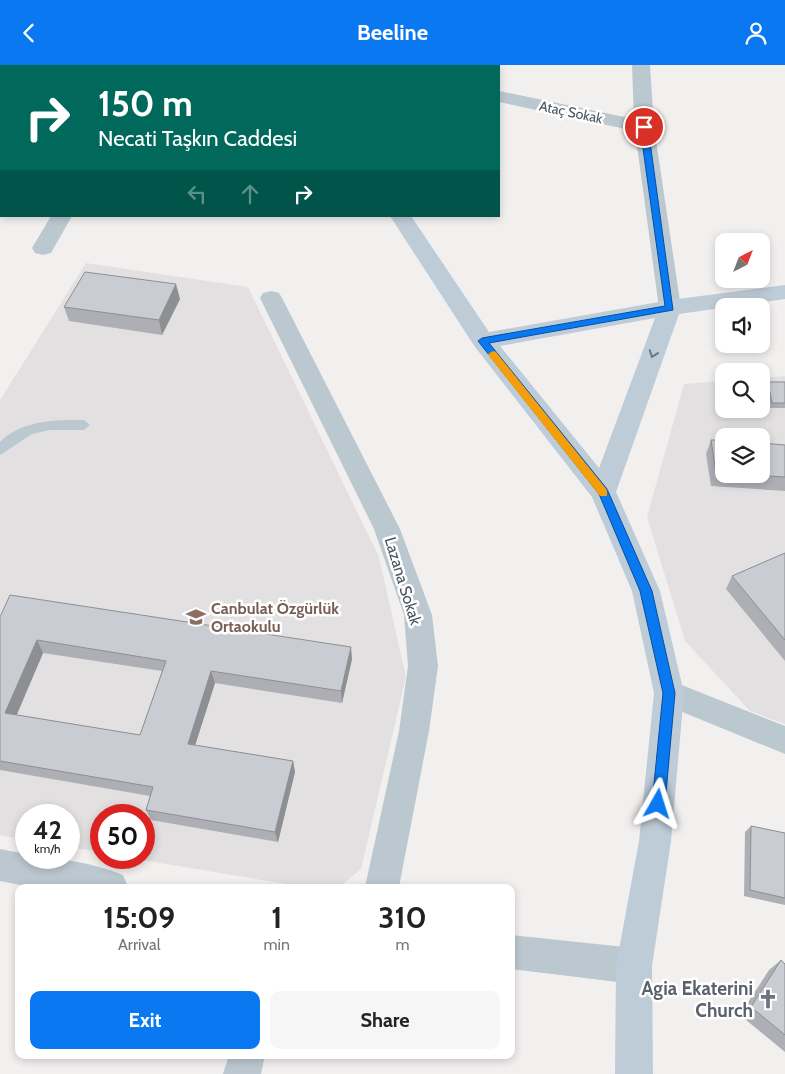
<!DOCTYPE html>
<html lang="en">
<head>
<meta charset="utf-8">
<style>
  :root { --surface:#fff; --page:#f6f6f6; --text:#222; --muted:#767676; --accent:#0a79f1 }
  body { margin:0; font-family:Cabin,sans-serif; background:var(--page); color:var(--text); height:100vh; display:flex; flex-direction:column; font-size:19px; white-space:nowrap }
  * { box-sizing:border-box; margin:0 }
  p { font-size:16px; color:var(--muted) }
  .icon { flex:none; width:28px; height:28px; fill:none; stroke:currentColor; stroke-width:2; stroke-linecap:round; stroke-linejoin:round }
  .map { position:relative; flex:1; overflow:hidden }
  .drawer { position:absolute; left:15px; top:819px; width:500px; height:175px; display:flex; flex-direction:column; background:var(--surface); border-radius:10px; box-shadow:0 2px 8px #0003 }
  .drawer>* { flex:none }
  .top-card { position:absolute; left:0px; top:0px; width:500px; height:152px; box-shadow:0 2px 8px #0003; background:#00695c; color:#fff; overflow:hidden }
  .needle { width:32px; rotate:42deg }
  .controls { position:absolute; left:715px; top:168px; display:grid; gap:10px }
  .controls a { display:grid; place-items:center; width:55px; height:55px; border-radius:10px; background:var(--surface); box-shadow:0 2px 8px #0003; font-size:25px }
  .speed { position:absolute; left:15px; top:739px; display:flex; gap:10px; font-size:25px; font-weight:700; text-align:center }
  .speed>* { display:grid; place-content:center; width:65px; height:65px; border-radius:50%; background:var(--surface); box-shadow:0 2px 8px #0003; line-height:1 }
  .speed small { font-size:12px; font-weight:400 }
  .speed .limit { border:8px solid #d22; background:#fff; color:#111 }
  .pin { position:absolute; display:grid; place-items:center; width:42px; height:42px; color:#fff; margin:-21px; border:2px solid #fff; border-radius:50%; box-shadow:0 1px 5px #0007 }
  .me { position:absolute; width:55px; margin:-28px; rotate:6deg; stroke-linejoin:round; filter:drop-shadow(0 0 4px #0008) }
  .turn { display:flex; align-items:center; gap:18px; height:105px; padding:0 15px; font-size:22px }
  .turn .icon { width:65px; height:65px; stroke-width:2.5 }
  .turn b { display:block; font-size:35px; line-height:42px }
  .lanes { display:flex; align-items:center; height:48px; padding:0 15px; background:#0003; justify-content:center; gap:25px; direction:ltr }
  .lanes .off { opacity:.35 }
  .eta { display:flex; justify-content:space-evenly; align-items:center; height:85px; text-align:center }
  .eta b { font-size:30px; font-weight:700; line-height:35px }
  .cta { display:flex; gap:10px; margin-top:auto; padding:10px 15px }
  .cta a { flex:1; height:58px; border-radius:10px; background:var(--accent); color:#fff; font-size:20px; font-weight:700; line-height:58px; text-align:center }
  .cta a+a { background:var(--page); color:var(--text) }
  header { display:flex; justify-content:space-between; align-items:center; height:65px; padding:0 15px; background:var(--accent); color:#fff; font-size:22px; font-weight:700 }
  .map>svg:first-child { display:block }
</style>
</head>
<body>
<header><svg class="icon" aria-label="back" viewBox="0 0 24 24"><path d="M15 5l-7 7 7 7"/></svg>Beeline<svg class="icon" aria-label="person" viewBox="0 0 24 24"><circle cx="12" cy="8" r="4"/><path d="M4 21q1-7 8-7t8 7"/></svg></header>
<div class="map">
<svg width="785" height="1009" viewBox="0 0 785 1009">
  <rect width="100%" height="100%" fill="#f2efef"/>
  <g fill="#e3e0e1" fill-rule="evenodd">
    <path d="M 86,198 L 248,222 L 379,492 L 406,612 L 361,804 L 339,822 L 304,822 L 130,793 L 144,792 L 144,750 L 101,750 L 101,787 L 69,782 L 69,750 L 26,750 L 26,775 L 0,770 L 0,335 Z"/>
    <path d="M 785,311 L 785,659 L 750,646 L 685,576 L 647,452 L 684,319 L 724,316 L 724,344 L 761,344 L 761,313 ZM 724,371 L 761,371 L 761,409 L 724,409 Z"/>
  </g>
  <g fill="none" stroke-linecap="round" stroke-linejoin="round">
    <path fill="#bcc8d0" fill-rule="evenodd" d="M 73,355 L 84,355 L 90,360 L 84,365 L 50,365 L 32,369 L 0,390 L 0,377 C 19,358 47,355 73,355 Z"/>
    <g fill="#bcc8d0" fill-rule="evenodd">
      <path d="M 301,0 L 343,0 L 344,1 L 302,1 Z"/>
      <path d="M 632,0 L 650,0 L 654,62 L 681,243 L 678,248 L 670,251 L 662,248 L 659,243 L 635,66 L 499,37 L 499,26 L 634,54 Z"/>
      <rect x="0" y="14" width="1" height="10"/>
      <path d="M 51,151 L 72,151 L 51,188 L 43,190 L 35,188 L 32,183 Z"/>
      <path d="M 271,226 L 279,228 L 282,233 L 400,464 L 432,550 L 438,601 L 429,666 L 399,822 L 365,822 L 399,666 L 408,601 L 404,550 L 374,464 L 260,233 L 263,228 Z"/>
      <path d="M 669,615 L 785,661 L 785,689 L 658,637 L 654,628 L 658,619 Z"/>
      <path d="M 0,784 L 26,789 L 26,792 C 57,792 94,798 123,810 L 128,822 L 30,822 L 0,816 Z"/>
      <path d="M 511,870 L 634,883 L 646,889 L 652,901 L 646,913 L 634,919 L 511,904 Z"/>
      <path d="M 229,990 L 265,990 L 261,1009 L 223,1009 Z"/>
    </g>
    <g fill="#beccd8" fill-rule="evenodd">
      <rect x="298" y="0" width="18" height="1"/>
      <path d="M 390,151 L 411,151 L 489,267 L 670,235 L 785,220 L 785,234 L 679,249 L 616,427 L 660,526 L 684,628 L 671,776 L 652,901 L 653,1009 L 615,1009 L 616,901 L 639,776 L 654,628 L 632,526 L 592,432 L 475,282 ZM 655,253 L 599,403 L 500,281 Z"/>
    </g>
  </g>
  <g fill="#adafb5" fill-rule="evenodd">
    <path d="M 391,0 L 402,0 L 401,1 Z"/>
    <path d="M 180,234 L 162,270 L 69,256 L 64,242 Z"/>
    <path d="M 768,317 L 785,317 L 785,343 L 770,343 L 766,322 Z"/>
    <path d="M 711,375 L 724,375 L 724,409 L 761,409 L 785,380 L 785,426 L 711,421 L 706,389 Z"/>
    <path d="M 785,488 L 785,596 L 726,524 L 732,511 Z"/>
    <path d="M 0,552 L 352,594 L 342,638 L 215,618 L 195,680 L 293,696 L 295,707 L 278,777 L 151,755 L 146,745 L 150,731 L 0,705 ZM 43,588 L 162,606 L 140,670 L 17,650 Z"/>
    <path d="M 751,761 L 785,768 L 785,840 L 744,831 L 745,767 Z"/>
    <path d="M 781,895 L 785,899 L 785,987 L 740,950 L 769,905 Z"/>
  </g>
  <g fill="#8d8f93">
    <rect x="257" y="0" width="20" height="1"/>
    <path d="M 176,219 L 180,234 L 162,270 L 159,255 Z"/>
    <path d="M 37,575 L 43,588 L 12,660 L 5,648 Z"/>
    <path d="M 351,582 L 352,594 L 342,638 L 341,626 Z"/>
    <path d="M 211,606 L 215,618 L 192,690 L 188,679 Z"/>
    <path d="M 293,696 L 295,707 L 278,777 L 275,767 Z"/>
  </g>
  <g fill="#c9ccd2" stroke="#8d8f93" fill-rule="evenodd">
    <path d="M 85,207 L 176,219 L 159,255 L 64,242 Z"/>
    <path d="M 768,317 L 785,317 L 785,338 L 772,338 Z"/>
    <path d="M 711,375 L 724,375 L 724,408 L 716,408 Z"/>
    <path d="M 761,378 L 785,380 L 785,412 L 737,409 L 761,409 Z"/>
    <path d="M 785,488 L 785,575 L 732,511 Z"/>
    <path d="M 10,530 L 351,582 L 341,626 L 211,606 L 188,679 L 293,696 L 275,767 L 146,745 L 153,722 L 0,696 L 0,552 ZM 37,575 L 166,596 L 140,670 L 5,648 Z"/>
    <path d="M 751,761 L 785,768 L 785,833 L 750,825 Z"/>
    <path d="M 781,895 L 785,899 L 785,970 L 751,942 Z"/>
  </g>
  <defs><path id="oneway-chevron" d="M-2-3.5L2.5 0L-2 3.5" fill="none" stroke-width="1.6" stroke-linecap="round" stroke-linejoin="round" transform="scale(1.25)"/></defs>
  <use stroke="#6a7883" href="#oneway-chevron" transform="translate(653 289) rotate(110)"/>
  <path fill="#0a79f1" stroke="#064f9d" d="M 644,60 L 648,62 L 673,245 L 489,278 L 607,424 L 652,526 L 675,628 L 665,739 L 663,744 L 658,745 L 654,744 L 652,739 L 663,628 L 640,526 L 599,429 L 478,276 L 482,273 L 665,241 L 640,62 Z"/>
  <path fill="#f59e0b" d="M 493,286 L 496,287 L 607,425 L 607,431 L 600,431 L 489,291 L 488,289 Z"/>
  <defs>
    <symbol id="school-bare" viewBox="-9 -9 18 18"><path d="M0-5L7-2L0 1L-7-2ZM-4 1L0 2.5L4 1V4Q0 6-4 4Z" fill="#8d6e63" stroke="#fff" stroke-width="2.5" paint-order="stroke"/></symbol>
    <symbol id="church-bare" viewBox="-9 -9 18 18"><path d="M-1.2-6h2.4v3.5h3.3v2.4h-3.3V6h-2.4V-.1h-3.3v-2.4h3.3Z" fill="#6b7280" stroke="#fff" stroke-width="2.5" paint-order="stroke"/></symbol>
  </defs>
  <g fill-rule="evenodd">
    <use href="#school-bare" x="182" y="538" width="28" height="28"/>
    <use href="#church-bare" x="754" y="920" width="28" height="28"/>
  </g>
  <g text-anchor="middle" dominant-baseline="central" stroke-width="5" stroke-linejoin="round" paint-order="stroke">
    <g font-size="14" fill="#46545f" stroke="#fff">
      <text transform="translate(571 47) rotate(12)">Ataç Sokak</text>
    </g>
    <g font-size="16" fill="#46545f" stroke="#fff">
      <text transform="translate(403 516) rotate(73)">Lazana Sokak</text>
    </g>
    <g font-size="16" font-weight="bold" fill="#785e54" stroke="#fff" text-anchor="start">
      <text x="211" y="543">Canbulat Özgürlük<tspan x="211" dy="18">Ortaokulu</tspan></text>
    </g>
    <g font-size="19" font-weight="bold" fill="#5b616d" stroke="#fff" text-anchor="end">
      <text x="753" y="923">Agia Ekaterini<tspan x="753" dy="22">Church</tspan></text>
    </g>
  </g>
</svg>
<div class="controls">
<a><svg class="needle" viewBox="-14 -14 28 28"><path d="M0-13l5 13h-10z" fill="#e53935"/><path d="M0 13l5-13h-10z" fill="#767676"/></svg></a>
<a><svg class="icon" aria-label="sound" viewBox="0 0 24 24"><path d="M4 9h4l5-4v14l-5-4H4zM17 9q2 3 0 6"/></svg></a>
<a><svg class="icon" aria-label="search" viewBox="0 0 24 24"><circle cx="10" cy="10" r="6"/><path d="M15 15l6 6"/></svg></a>
<a><svg class="icon" aria-label="layers" viewBox="0 0 24 24"><path d="M12 4l9 5-9 5-9-5zM3 14l9 5 9-5"/></svg></a>
</div>
<div class="speed"><div>42<small>km/h</small></div><div class="limit">50</div></div>
<div class="pin" style="left:644px;top:62px;background:#d93025"><svg class="icon" aria-label="arrive" viewBox="0 0 24 24"><path d="M6 21V4h12l-3 4 3 4H6"/></svg></div>
<svg class="me" style="left:658px;top:739px" viewBox="-20 -20 40 40"><path d="M0-17L14 15 0 8-14 15z" fill="#0a79f1" stroke="#fff" stroke-width="4"/></svg>
<div class="top-card">
<div class="turn"><svg class="icon" aria-label="right" viewBox="0 0 24 24"><path d="M7 20v-9h11M14 6l5 5-5 5"/></svg><div><b>150 m</b>Necati Taşkın Caddesi</div></div>
<div class="lanes"><svg class="icon off" aria-label="left" viewBox="0 0 24 24"><path d="M17 20v-9H6M10 6l-5 5 5 5"/></svg><svg class="icon off" aria-label="ahead" viewBox="0 0 24 24"><path d="M12 20V5M6 11l6-6 6 6"/></svg><svg class="icon" aria-label="right" viewBox="0 0 24 24"><path d="M7 20v-9h11M14 6l5 5-5 5"/></svg></div>
</div>
<section class="drawer">
<div class="eta">
<div><b>15:09</b><p>Arrival</p></div>
<div><b>1</b><p>min</p></div>
<div><b>310</b><p>m</p></div>
</div>
<div class="cta"><a>Exit</a><a>Share</a></div>
</section>
</div>
</body>
</html>
